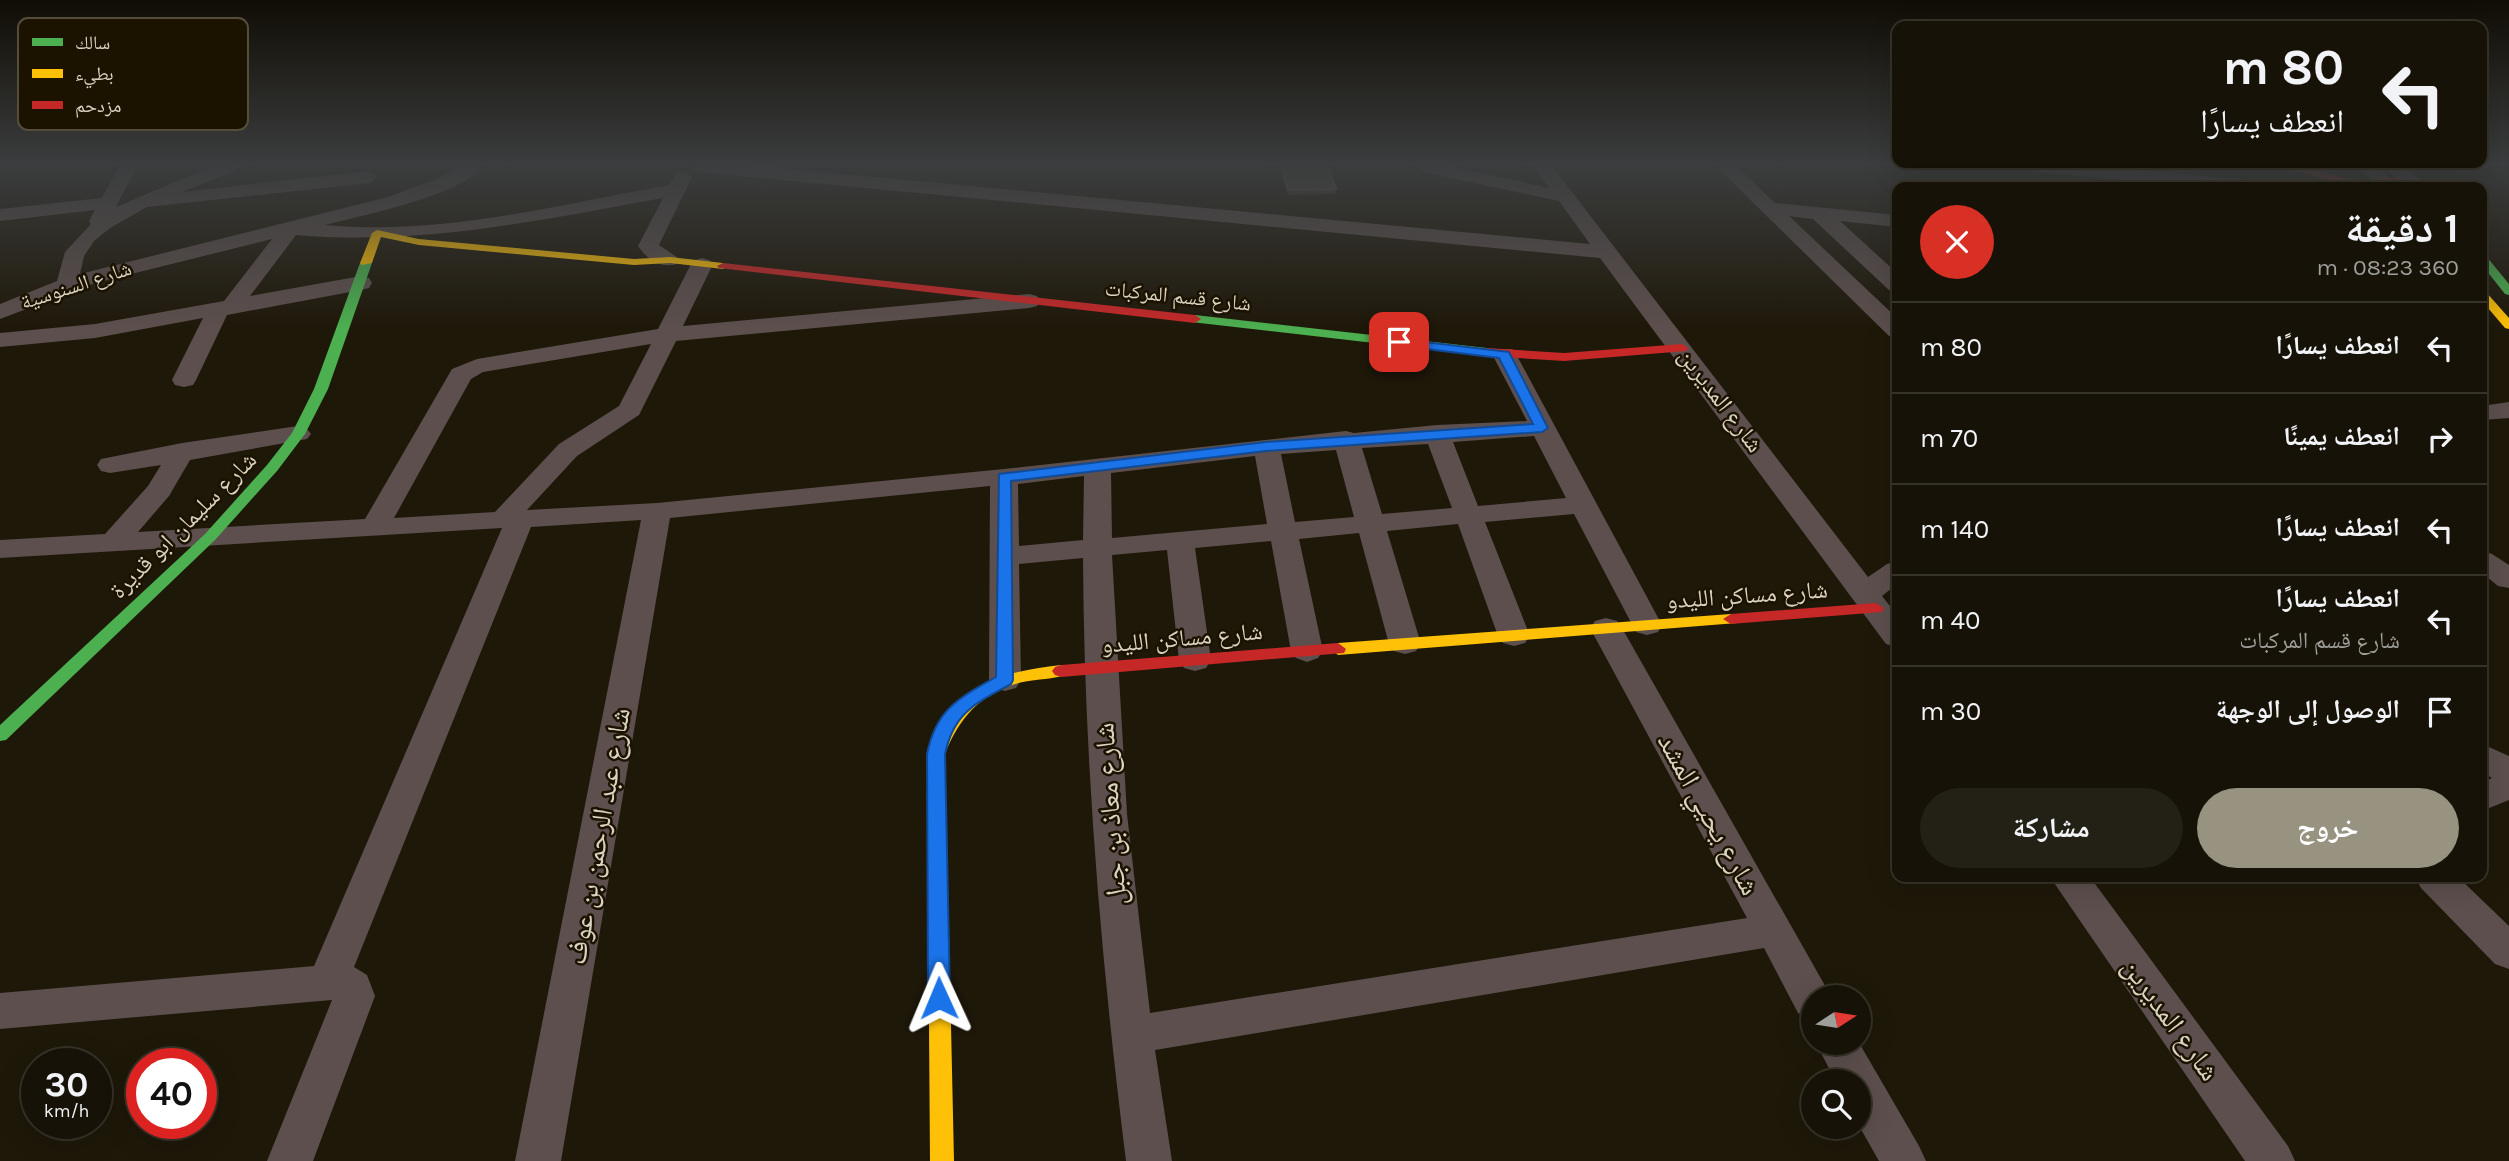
<!DOCTYPE html>
<html lang="ar">
<head>
<meta charset="utf-8">
<style>
  :root { --surface:#161207; --page:#232015; --text:#f1f3f6; --muted:#9e9e9b; --line:#353228; --accent:#989281 }
  body { margin:0; font-family:Karla,"Noto Naskh Arabic",sans-serif; background:var(--page); color:var(--text); direction:rtl; height:100vh; display:flex; flex-direction:column; font-size:26px; white-space:nowrap }
  * { box-sizing:border-box; margin:0 }
  p { font-size:23px; color:var(--muted) }
  .icon { flex:none; width:38px; height:38px; fill:none; stroke:currentColor; stroke-width:2; stroke-linecap:round; stroke-linejoin:round }
  .map { position:relative; flex:1; overflow:hidden; direction:ltr }
  .drawer { position:absolute; left:1892px; top:182px; width:595px; height:700px; display:flex; flex-direction:column; background:var(--surface); border-radius:14px; box-shadow:0 7px 28px #0002,0 0 0 2px var(--line); direction:rtl }
  .drawer>* { flex:none }
  .guide { position:absolute; left:1892px; top:21px; width:595px; height:147px; border-radius:14px; box-shadow:0 7px 28px #0002,0 0 0 2px var(--line); direction:rtl; background:#161207; color:var(--text); overflow:hidden }
  .needle { width:46px; rotate:78deg }
  .controls { position:absolute; left:1801px; top:985px; display:grid; gap:14px }
  .controls a { display:grid; place-items:center; width:70px; height:70px; border-radius:50%; background:var(--surface); box-shadow:0 7px 28px #0002,0 0 0 2px var(--line); font-size:35px }
  .speed { position:absolute; left:21px; top:1048px; display:flex; gap:14px; font-size:35px; font-weight:700; text-align:center }
  .speed>* { display:grid; place-content:center; width:91px; height:91px; border-radius:50%; background:var(--surface); box-shadow:0 7px 28px #0002,0 0 0 2px var(--line); line-height:1 }
  .speed small { font-size:18px; font-weight:400 }
  .speed .limit { border:10px solid #d22; background:#fff; color:#111 }
  .pin { position:absolute; display:grid; place-items:center; width:60px; height:60px; color:#fff; margin:-30px; border-radius:14px; box-shadow:0 4px 10px #0006 }
  .me { position:absolute; width:77px; margin:-38px; rotate:359deg; stroke-linejoin:round; filter:drop-shadow(0 0 5px #0008) }
  .turn { display:flex; align-items:center; gap:24px; height:147px; padding:0 28px; font-size:32px }
  .turn .icon { width:91px; height:91px; stroke-width:2.5 }
  .turn b { display:block; font-size:49px; line-height:60px }
  .round { display:grid; place-items:center; flex:none; width:74px; height:74px; border-radius:37px; background:var(--page) }
  .headline { display:flex; align-items:center; justify-content:space-between; height:119px; padding:0 28px }
  h1 { font-size:42px; font-weight:700; line-height:52px }
  .cta { display:flex; gap:14px; margin-top:auto; padding:14px 28px }
  .cta a { flex:1; height:80px; border-radius:42px; background:var(--accent); color:#fff; font-size:28px; font-weight:700; line-height:80px; text-align:center }
  .cta a+a { background:var(--page); color:var(--text) }
  ul { padding:0; list-style:none }
  li { display:flex; align-items:center; gap:21px; height:91px; padding:0 28px; border-top:2px solid var(--line) }
  li div { flex:1 }
  li b { display:block; font-size:26px }
  li em { font-style:normal }
  .map>svg:first-child { display:block }
</style>
</head>
<body>
<div class="map">
<svg width="2509" height="1161" viewBox="0 0 2509 1161">
  <rect width="100%" height="100%" fill="#1e1809"/>
  <g fill="none" stroke-linecap="round" stroke-linejoin="round">
    <g fill="#5c4f4d" fill-rule="evenodd">
      <path d="M 119,166 L 137,166 L 116,207 L 213,166 L 239,166 L 237,170 L 182,192 L 369,171 L 378,177 L 369,183 L 147,207 L 110,228 L 94,241 L 84,256 L 80,274 L 388,197 L 437,179 L 461,166 L 483,166 C 460,196 363,215 325,225 C 440,236 557,205 669,185 L 676,173 L 683,171 L 692,177 L 659,245 L 681,260 L 677,264 C 660,269 647,259 638,246 L 663,198 C 541,220 421,246 296,235 L 250,296 L 361,276 L 369,278 L 372,283 L 369,288 L 361,290 L 227,315 L 196,380 L 193,385 L 184,387 L 175,385 L 172,380 L 203,318 L 95,338 L 0,347 L 0,333 L 95,324 L 224,301 L 272,239 L 95,283 L 0,319 L 0,304 L 57,281 L 65,252 L 91,224 L 89,221 L 95,210 L 0,221 L 0,209 L 102,198 Z"/>
      <path d="M 689,166 L 758,166 L 1590,244 L 1559,201 L 1423,172 L 1414,166 L 1449,166 L 1549,188 L 1533,166 L 1552,166 L 1868,577 L 1887,564 L 1897,561 L 1897,584 L 1882,596 L 1897,615 L 1897,647 L 1886,644 L 1600,258 L 698,172 Z"/>
      <path d="M 1716,166 L 1736,166 L 1775,203 L 1897,215 L 1897,227 L 1840,221 L 1897,273 L 1897,292 L 1889,290 L 1813,219 L 1789,216 L 1897,318 L 1897,338 L 1889,336 Z"/>
      <path d="M 2030,166 L 2097,166 L 2254,181 L 2264,187 L 2198,187 L 2039,172 Z"/>
      <path d="M 2356,166 L 2377,166 L 2392,180 L 2390,184 L 2376,184 Z"/>
      <path d="M 2382,166 L 2403,166 L 2424,183 L 2422,187 L 2408,187 Z"/>
      <path d="M 702,258 L 709,260 L 713,264 L 683,326 L 1029,294 L 1037,296 L 1040,301 L 1037,306 L 1029,308 L 676,341 L 639,415 L 577,456 L 527,510 L 657,503 L 1004,469 L 1346,431 L 1354,433 L 1437,425 L 1527,421 L 1492,354 L 1496,349 L 1512,349 L 1516,354 L 1662,625 L 1658,632 L 1647,635 L 1636,632 L 1574,514 L 1485,522 L 1530,636 L 1525,643 L 1514,646 L 1503,643 L 1498,636 L 1458,524 L 1387,531 L 1421,644 L 1416,651 L 1405,654 L 1394,651 L 1389,644 L 1359,533 L 1299,539 L 1323,651 L 1318,658 L 1307,662 L 1296,658 L 1291,651 L 1271,541 L 1195,548 L 1211,660 L 1206,668 L 1195,671 L 1184,668 L 1179,660 L 1167,550 L 1112,555 L 1127,814 L 1150,1013 L 1747,918 L 1590,628 L 1595,621 L 1606,618 L 1617,621 L 1622,628 L 1832,998 L 1813,998 L 1813,1018 L 1798,1013 L 1764,948 L 1155,1050 L 1172,1161 L 1126,1161 C 1101,961 1084,760 1083,558 L 1019,564 L 1021,680 L 1016,688 L 1005,691 L 994,688 L 989,680 L 990,486 L 670,518 L 561,1161 L 515,1161 L 641,520 L 531,527 L 354,967 L 367,975 L 375,996 L 313,1161 L 267,1161 L 332,1000 L 0,1029 L 0,993 L 314,966 L 502,528 L 0,558 L 0,540 L 105,534 L 148,486 L 161,465 L 110,473 L 101,471 L 97,465 L 101,459 L 182,443 L 298,426 L 307,429 L 311,434 L 307,439 L 190,460 L 169,496 L 138,532 L 365,519 L 452,369 L 477,359 L 658,329 L 691,264 L 695,260 ZM 651,344 L 619,406 L 559,444 L 495,512 L 394,518 L 471,379 L 483,372 ZM 1534,436 L 1566,498 L 1478,506 L 1453,442 ZM 1428,444 L 1452,508 L 1382,514 L 1362,448 ZM 1336,450 L 1354,517 L 1295,522 L 1281,454 ZM 1255,456 L 1267,524 L 1112,538 L 1111,473 ZM 1084,476 L 1083,540 L 1019,546 L 1018,484 Z"/>
      <path d="M 2509,402 L 2509,418 L 2482,420 L 2482,406 Z"/>
      <path d="M 2482,551 L 2492,554 L 2509,565 L 2509,588 L 2498,586 L 2482,573 Z"/>
      <path d="M 2482,744 L 2509,756 L 2509,800 L 2482,811 L 2482,783 L 2492,778 L 2482,772 Z"/>
      <path d="M 2050,877 L 2090,877 L 2288,1146 L 2295,1161 L 2245,1161 Z"/>
      <path d="M 2415,877 L 2458,877 L 2509,926 L 2509,969 L 2495,964 L 2421,888 Z"/>
      <path d="M 1858,1041 L 1919,1146 L 1926,1161 L 1879,1161 L 1858,1124 L 1858,1082 L 1836,1082 L 1816,1043 Z"/>
    </g>
    <g fill="#4caf50" fill-rule="evenodd">
      <path d="M 2482,255 L 2486,256 L 2509,284 L 2509,295 L 2505,294 L 2482,265 Z"/>
      <path d="M 366,260 L 372,263 L 328,389 L 305,434 L 277,471 L 215,540 L 6,740 L 0,741 L 0,725 L 205,534 L 267,465 L 292,433 L 314,389 L 360,263 Z"/>
      <path d="M 1195,315 L 1487,348 L 1493,352 L 1487,356 L 1191,322 L 1191,316 Z"/>
    </g>
    <g fill="#ffc107" fill-rule="evenodd">
      <path d="M 377,230 L 419,239 L 634,259 L 670,257 L 723,263 L 729,266 L 723,269 L 670,263 L 634,265 L 419,245 L 381,237 L 372,263 L 362,265 L 360,263 L 372,233 Z"/>
      <path d="M 2482,291 L 2486,292 L 2509,318 L 2509,329 L 2505,328 L 2482,301 Z"/>
      <path d="M 1731,614 L 1737,615 L 1739,619 L 1737,623 L 1338,655 L 1330,649 L 1338,643 Z"/>
      <path d="M 1061,665 L 1067,667 L 1070,671 L 1067,675 C 1053,679 1038,679 1023,682 C 983,691 959,717 945,754 L 954,1161 L 930,1161 L 927,754 C 953,686 992,673 1061,665 Z"/>
    </g>
    <g fill="#c62828" fill-rule="evenodd">
      <path d="M 2275,166 L 2293,166 L 2371,184 L 2373,179 L 2397,177 L 2433,187 C 2416,188 2399,183 2382,184 L 2381,187 L 2358,187 Z"/>
      <path d="M 723,263 L 1195,315 L 1201,319 L 1195,323 L 719,268 L 717,266 Z"/>
      <path d="M 1682,344 L 1688,348 L 1686,351 L 1564,361 L 1487,356 L 1481,352 L 1487,348 L 1564,353 Z"/>
      <path d="M 1876,603 L 1884,608 L 1882,612 L 1731,624 L 1723,619 L 1731,614 Z"/>
      <path d="M 1338,643 L 1346,649 L 1344,653 L 1061,677 L 1055,675 L 1052,671 L 1055,667 L 1061,665 Z"/>
    </g>
  </g>
  <path fill="#423d2f" d="M 1280,166 L 1328,166 L 1336,189 L 1336,194 L 1288,195 Z"/>
  <path fill="#534d3f" stroke="#686253" stroke-width="2" d="M 1281,166 L 1328,166 L 1336,189 L 1288,190 Z"/>
  <linearGradient id="sky" x2="0" y2="1"><stop stop-color="#100d05"/><stop offset="0.5" stop-color="#3b3d3e"/><stop offset="1" stop-color="#3b3d3e" stop-opacity="0"/></linearGradient>
  <rect width="2509" height="329" fill="url(#sky)"/>
  <path fill="#1a73e8" stroke="#114b97" stroke-width="2" d="M 1399,339 L 1509,352 L 1548,428 L 1542,432 L 1266,451 L 1011,481 L 1013,680 L 1011,684 C 976,703 954,712 945,754 L 950,998 L 947,1005 L 939,1008 L 932,1005 L 928,998 L 927,754 C 936,709 959,698 996,677 L 999,474 L 1266,442 L 1533,424 L 1499,358 L 1394,345 L 1392,342 Z"/>
  <g text-anchor="middle" dominant-baseline="central" stroke-width="5" stroke-linejoin="round" paint-order="stroke">
    <g font-size="21" fill="#dad3c1" stroke="#1b1300">
      <text transform="translate(76 285) rotate(-18)">شارع السنوسية</text>
      <text transform="translate(1178 296) rotate(6)">شارع قسم المركبات</text>
    </g>
    <g font-size="24" fill="#dad3c1" stroke="#1b1300">
      <text transform="translate(1721 400) rotate(53)">شارع المديرين</text>
      <text transform="translate(183 525) rotate(-45)">شارع سليمان ابو قديرة</text>
      <text transform="translate(1747 595) rotate(-4)">شارع مساكن الليدو</text>
      <text transform="translate(1182 638) rotate(-5)">شارع مساكن الليدو</text>
    </g>
    <g font-size="28" fill="#dad3c1" stroke="#1b1300">
      <text transform="translate(1110 814) rotate(-94)">شارع معاذ بن جبل</text>
      <text transform="translate(1709 814) rotate(61)">شارع يحيي المشد</text>
      <text transform="translate(598 836) rotate(-80)">شارع عبد الرحمن بن عوف</text>
      <text transform="translate(2171 1019) rotate(54)">شارع المديرين</text>
    </g>
  </g>
  <rect x="18" y="18" width="230" height="112" rx="10" fill="#1b1300" stroke="#544d3a" stroke-width="2"/>
  <rect x="32" y="38" width="31" height="8" fill="#4caf50"/>
  <rect x="32" y="69" width="31" height="9" fill="#ffc107"/>
  <rect x="32" y="101" width="31" height="8" fill="#c62828"/>
  <g font-size="19" fill="#dad3c1">
    <text x="75" y="49">سالك</text>
    <text x="75" y="80">بطيء</text>
    <text x="75" y="112">مزدحم</text>
  </g>
</svg>
<div class="controls">
<a><svg class="needle" viewBox="-14 -14 28 28"><path d="M0-13l5 13h-10z" fill="#e53935"/><path d="M0 13l5-13h-10z" fill="#9e9e9b"/></svg></a>
<a><svg class="icon" aria-label="search" viewBox="0 0 24 24"><circle cx="10" cy="10" r="6"/><path d="M15 15l6 6"/></svg></a>
</div>
<div class="speed"><div>30<small>km/h</small></div><div class="limit">40</div></div>
<div class="pin" style="left:1399px;top:342px;background:#d93025"><svg class="icon" aria-label="arrive" viewBox="0 0 24 24"><path d="M6 21V4h12l-3 4 3 4H6"/></svg></div>
<svg class="me" style="left:939px;top:998px" viewBox="-20 -20 40 40"><path d="M0-17L14 15 0 8-14 15z" fill="#1a73e8" stroke="#fff" stroke-width="4"/></svg>
<div class="guide">
<div class="turn"><svg class="icon" aria-label="left" viewBox="0 0 24 24"><path d="M17 20v-9H6M10 6l-5 5 5 5"/></svg><div><b>80 m</b>انعطف يسارًا</div></div>
</div>
<section class="drawer">
<div class="headline"><div><h1>1 دقيقة</h1><p>360 m · 08:23</p></div><a class="round" style="background:#d93025;color:#fff"><svg class="icon" aria-label="close" viewBox="0 0 24 24"><path d="M6 6l12 12M18 6L6 18"/></svg></a></div>
<ul>
<li><svg class="icon" aria-label="left" viewBox="0 0 24 24"><path d="M17 20v-9H6M10 6l-5 5 5 5"/></svg><div><b>انعطف يسارًا</b></div><em>80 m</em></li>
<li><svg class="icon" aria-label="right" viewBox="0 0 24 24"><path d="M7 20v-9h11M14 6l5 5-5 5"/></svg><div><b>انعطف يمينًا</b></div><em>70 m</em></li>
<li><svg class="icon" aria-label="left" viewBox="0 0 24 24"><path d="M17 20v-9H6M10 6l-5 5 5 5"/></svg><div><b>انعطف يسارًا</b></div><em>140 m</em></li>
<li><svg class="icon" aria-label="left" viewBox="0 0 24 24"><path d="M17 20v-9H6M10 6l-5 5 5 5"/></svg><div><b>انعطف يسارًا</b><p>شارع قسم المركبات</p></div><em>40 m</em></li>
<li><svg class="icon" aria-label="arrive" viewBox="0 0 24 24"><path d="M6 21V4h12l-3 4 3 4H6"/></svg><div><b>الوصول إلى الوجهة</b></div><em>30 m</em></li>
</ul>
<div class="cta"><a>خروج</a><a>مشاركة</a></div>
</section>
</div>
</body>
</html>
